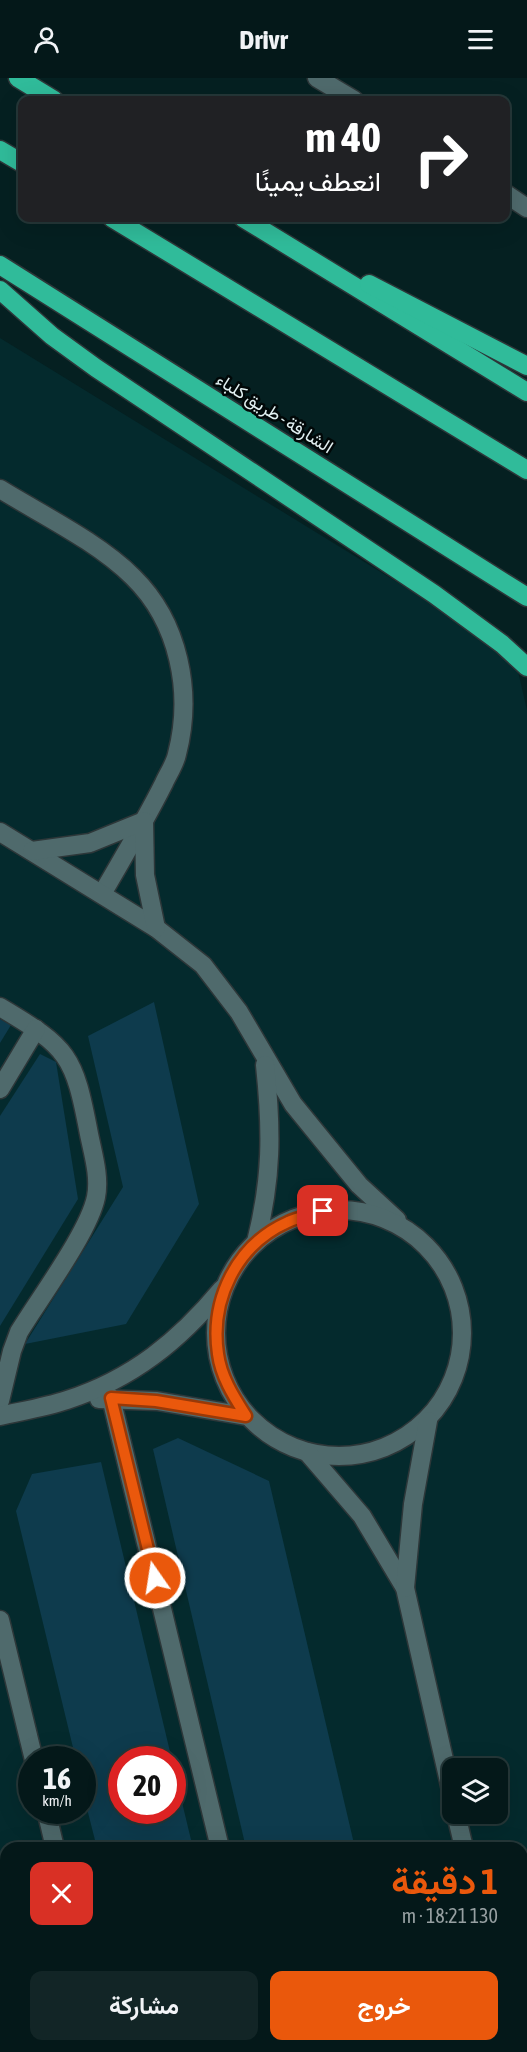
<!DOCTYPE html>
<html lang="ar">
<head>
<meta charset="utf-8">
<style>
  :root { --surface:#041819; --page:#122526; --text:#f1f3f6; --muted:#97a0a2; --line:#253738; --accent:#ea580c }
  body { margin:0; font-family:"Asap Condensed",Vazirmatn,sans-serif; background:var(--page); color:var(--text); direction:rtl; height:100vh; display:flex; flex-direction:column; font-size:22px; white-space:nowrap }
  * { box-sizing:border-box; margin:0 }
  p { font-size:20px; color:var(--muted) }
  .icon { flex:none; width:33px; height:33px; fill:none; stroke:currentColor; stroke-width:2; stroke-linecap:round; stroke-linejoin:round }
  .map { position:relative; flex:1; overflow:hidden; direction:ltr }
  .drawer { position:absolute; left:0px; top:1764px; width:528px; height:210px; display:flex; flex-direction:column; background:var(--surface); border-radius:18px 18px 0 0; box-shadow:0 6px 24px #0002,0 0 0 2px var(--line); direction:rtl }
  .drawer>* { flex:none }
  .top-card { position:absolute; left:18px; top:18px; width:492px; height:126px; border-radius:12px; box-shadow:0 6px 24px #0002,0 0 0 2px var(--line); direction:rtl; background:#202124; color:#fff; overflow:hidden }
  .controls { position:absolute; left:442px; top:1680px; display:grid; gap:12px }
  .controls a { display:grid; place-items:center; width:66px; height:66px; border-radius:12px; background:var(--surface); box-shadow:0 6px 24px #0002,0 0 0 2px var(--line); font-size:30px }
  .speed { position:absolute; left:18px; top:1668px; display:flex; gap:12px; font-size:30px; font-weight:700; text-align:center }
  .speed>* { display:grid; place-content:center; width:78px; height:78px; border-radius:50%; background:var(--surface); box-shadow:0 6px 24px #0002,0 0 0 2px var(--line); line-height:1 }
  .speed small { font-size:15px; font-weight:400 }
  .speed .limit { border:9px solid #d22; background:#fff; color:#111 }
  .pin { position:absolute; display:grid; place-items:center; width:51px; height:51px; color:#fff; margin:-26px; border-radius:12px; box-shadow:0 3px 9px #0006 }
  .me { position:absolute; width:66px; margin:-33px; rotate:347deg; stroke-linejoin:round; filter:drop-shadow(0 0 4px #0008) }
  .turn { display:flex; align-items:center; gap:21px; height:126px; padding:0 30px; font-size:27px }
  .turn .icon { width:78px; height:78px; stroke-width:2.5 }
  .turn b { display:block; font-size:42px; line-height:51px }
  .round { display:grid; place-items:center; flex:none; width:63px; height:63px; border-radius:12px; background:var(--page) }
  .summary { display:flex; align-items:center; justify-content:space-between; height:102px; padding:0 30px }
  h1 { font-size:36px; font-weight:700; line-height:45px; color:var(--accent) }
  .action { display:flex; gap:12px; margin-top:auto; padding:12px 30px }
  .action a { flex:1; height:69px; border-radius:12px; background:var(--accent); color:#fff; font-size:24px; font-weight:700; line-height:69px; text-align:center }
  .action a+a { background:var(--page); color:var(--text) }
  header { display:flex; justify-content:space-between; align-items:center; height:78px; padding:0 30px; background:var(--surface); font-size:27px; font-weight:700 }
  .map>svg:first-child { display:block }
</style>
</head>
<body>
<header><svg class="icon" aria-label="menu" viewBox="0 0 24 24"><path d="M4 6h16M4 12h16M4 18h16"/></svg>Drivr<svg class="icon" aria-label="person" viewBox="0 0 24 24"><circle cx="12" cy="8" r="4"/><path d="M4 21q1-7 8-7t8 7"/></svg></header>
<div class="map">
<svg width="527" height="1974" viewBox="0 0 527 1974">
  <rect width="100%" height="100%" fill="#052021"/>
  <path fill="#042a2d" fill-rule="evenodd" d="M 0,260 L 514,576 L 527,632 L 527,1974 L 0,1974 ZM 32,1682 L 82,1682 L 82,1732 L 32,1732 ZM 122,1682 L 172,1682 L 172,1732 L 122,1732 ZM 453,1690 L 498,1690 L 498,1736 L 453,1736 ZM 6,1770 L 522,1770 L 522,1968 L 6,1968 Z"/>
  <g fill="#0e3b4d">
    <path d="M 154,924 L 199,1126 L 126,1246 L 25,1266 L 123,1109 L 88,958 Z"/>
    <path d="M 0,941 L 11,947 L 0,965 Z"/>
    <path d="M 40,976 L 56,984 L 78,1121 L 0,1248 L 0,1038 Z"/>
    <path d="M 178,1360 L 269,1403 L 355,1770 L 246,1770 L 153,1371 Z"/>
    <path d="M 101,1384 L 172,1682 L 122,1682 L 122,1732 L 172,1732 L 173,1687 L 193,1770 L 97,1770 L 82,1711 L 82,1682 L 76,1682 L 16,1433 L 32,1396 Z"/>
    <path d="M 114,1968 L 241,1968 L 242,1974 L 115,1974 Z"/>
    <path d="M 293,1968 L 402,1968 L 403,1974 L 294,1974 Z"/>
  </g>
  <g fill="none" stroke-linecap="round" stroke-linejoin="round">
    <defs>
      <g id="minor">
        <path d="M 317,0 L 354,22"/>
        <path d="M 506,116 L 527,130"/>
        <path d="M 0,411 C 42,437 98,464 133,499 C 179,544 193,614 177,676 C 175,686 168,696 164,705 C 145,743 123,780 102,816"/>
        <path d="M 0,754 L 156,850 L 203,887 L 239,934 L 293,1026 L 359,1107 L 397,1142"/>
        <path d="M 32,773 L 90,765 L 144,743 L 145,797 L 156,850"/>
        <path d="M 0,929 C 69,970 74,977 89,1056 C 93,1076 100,1098 96,1119 C 89,1154 39,1221 19,1254 L 12,1273 L 0,1323"/>
        <path d="M 0,1011 L 36,951"/>
        <circle cx="339" cy="1255" r="123"/>
        <path d="M 256,1164 C 272,1100 272,1053 265,987"/>
        <path d="M 111,1320 L 220,1770"/>
        <path d="M 99,1321 L 157,1323 L 246,1338"/>
        <path d="M 0,1338 C 22,1333 46,1329 67,1322 C 132,1301 179,1263 222,1211"/>
        <path d="M 307,1374 L 362,1438 L 405,1510 L 453,1721"/>
        <path d="M 405,1510 L 413,1426 L 428,1343"/>
        <path d="M 0,1542 L 34,1682"/>
        <path d="M 46,1732 L 55,1770"/>
        <path d="M 456,1736 L 464,1770"/>
        <path d="M 268,1968 L 269,1974"/>
        <path d="M 509,1968 L 511,1974"/>
      </g>
      <g id="highway">
        <path d="M 18,0 L 54,22"/>
        <path d="M 0,72 L 22,85"/>
        <path d="M 112,140 L 527,392"/>
        <path d="M 243,140 L 527,314"/>
        <path d="M 0,187 L 527,519"/>
        <path d="M 369,206 L 527,288"/>
        <path d="M 0,212 L 52,258 L 96,290 L 434,516 L 502,566 L 527,589"/>
      </g>
    </defs>
    <use href="#minor" stroke="#2d3739" stroke-width="21"/>
    <use href="#highway" stroke="#2d3739" stroke-width="21"/>
    <use href="#minor" stroke="#4f6a6c" stroke-width="18"/>
    <use href="#highway" stroke="#30bb9a" stroke-width="18"/>
  </g>
  <g fill="none" stroke-linecap="round" stroke-linejoin="round">
    <defs>
      <path id="route" d="M 155,1500 L 111,1320 L 156,1323 L 246,1338 C 234,1319 221,1299 218,1276 C 210,1222 236,1167 288,1144 C 298,1139 312,1137 323,1133"/>
    </defs>
    <use href="#route" stroke="#983908" stroke-width="15"/>
    <use href="#route" stroke="#ea580c" stroke-width="10"/>
  </g>
  <g text-anchor="middle" dominant-baseline="central" stroke-width="5" stroke-linejoin="round" paint-order="stroke">
    <g font-size="18" fill="#e1f0f1" stroke="#010808">
      <text transform="translate(275 335) rotate(32)">الشارقة - طريق كلباء</text>
    </g>
  </g>
</svg>
<div class="controls">
<a><svg class="icon" aria-label="layers" viewBox="0 0 24 24"><path d="M12 4l9 5-9 5-9-5zM3 14l9 5 9-5"/></svg></a>
</div>
<div class="speed"><div>16<small>km/h</small></div><div class="limit">20</div></div>
<div class="pin" style="left:323px;top:1133px;background:#d93025"><svg class="icon" aria-label="arrive" viewBox="0 0 24 24"><path d="M6 21V4h12l-3 4 3 4H6"/></svg></div>
<svg class="me" style="left:155px;top:1500px" viewBox="-20 -20 40 40"><circle r="17" fill="#ea580c" stroke="#fff" stroke-width="3"/><path d="M0-11L8 9 0 5-8 9z" fill="#fff"/></svg>
<div class="top-card">
<div class="turn"><svg class="icon" aria-label="right" viewBox="0 0 24 24"><path d="M7 20v-9h11M14 6l5 5-5 5"/></svg><div><b>40 m</b>انعطف يمينًا</div></div>
</div>
<section class="drawer">
<div class="summary"><div><h1>1 دقيقة</h1><p>130 m · 18:21</p></div><a class="round" style="background:#d93025;color:#fff"><svg class="icon" aria-label="close" viewBox="0 0 24 24"><path d="M6 6l12 12M18 6L6 18"/></svg></a></div>
<div class="action"><a>خروج</a><a>مشاركة</a></div>
</section>
</div>
</body>
</html>
